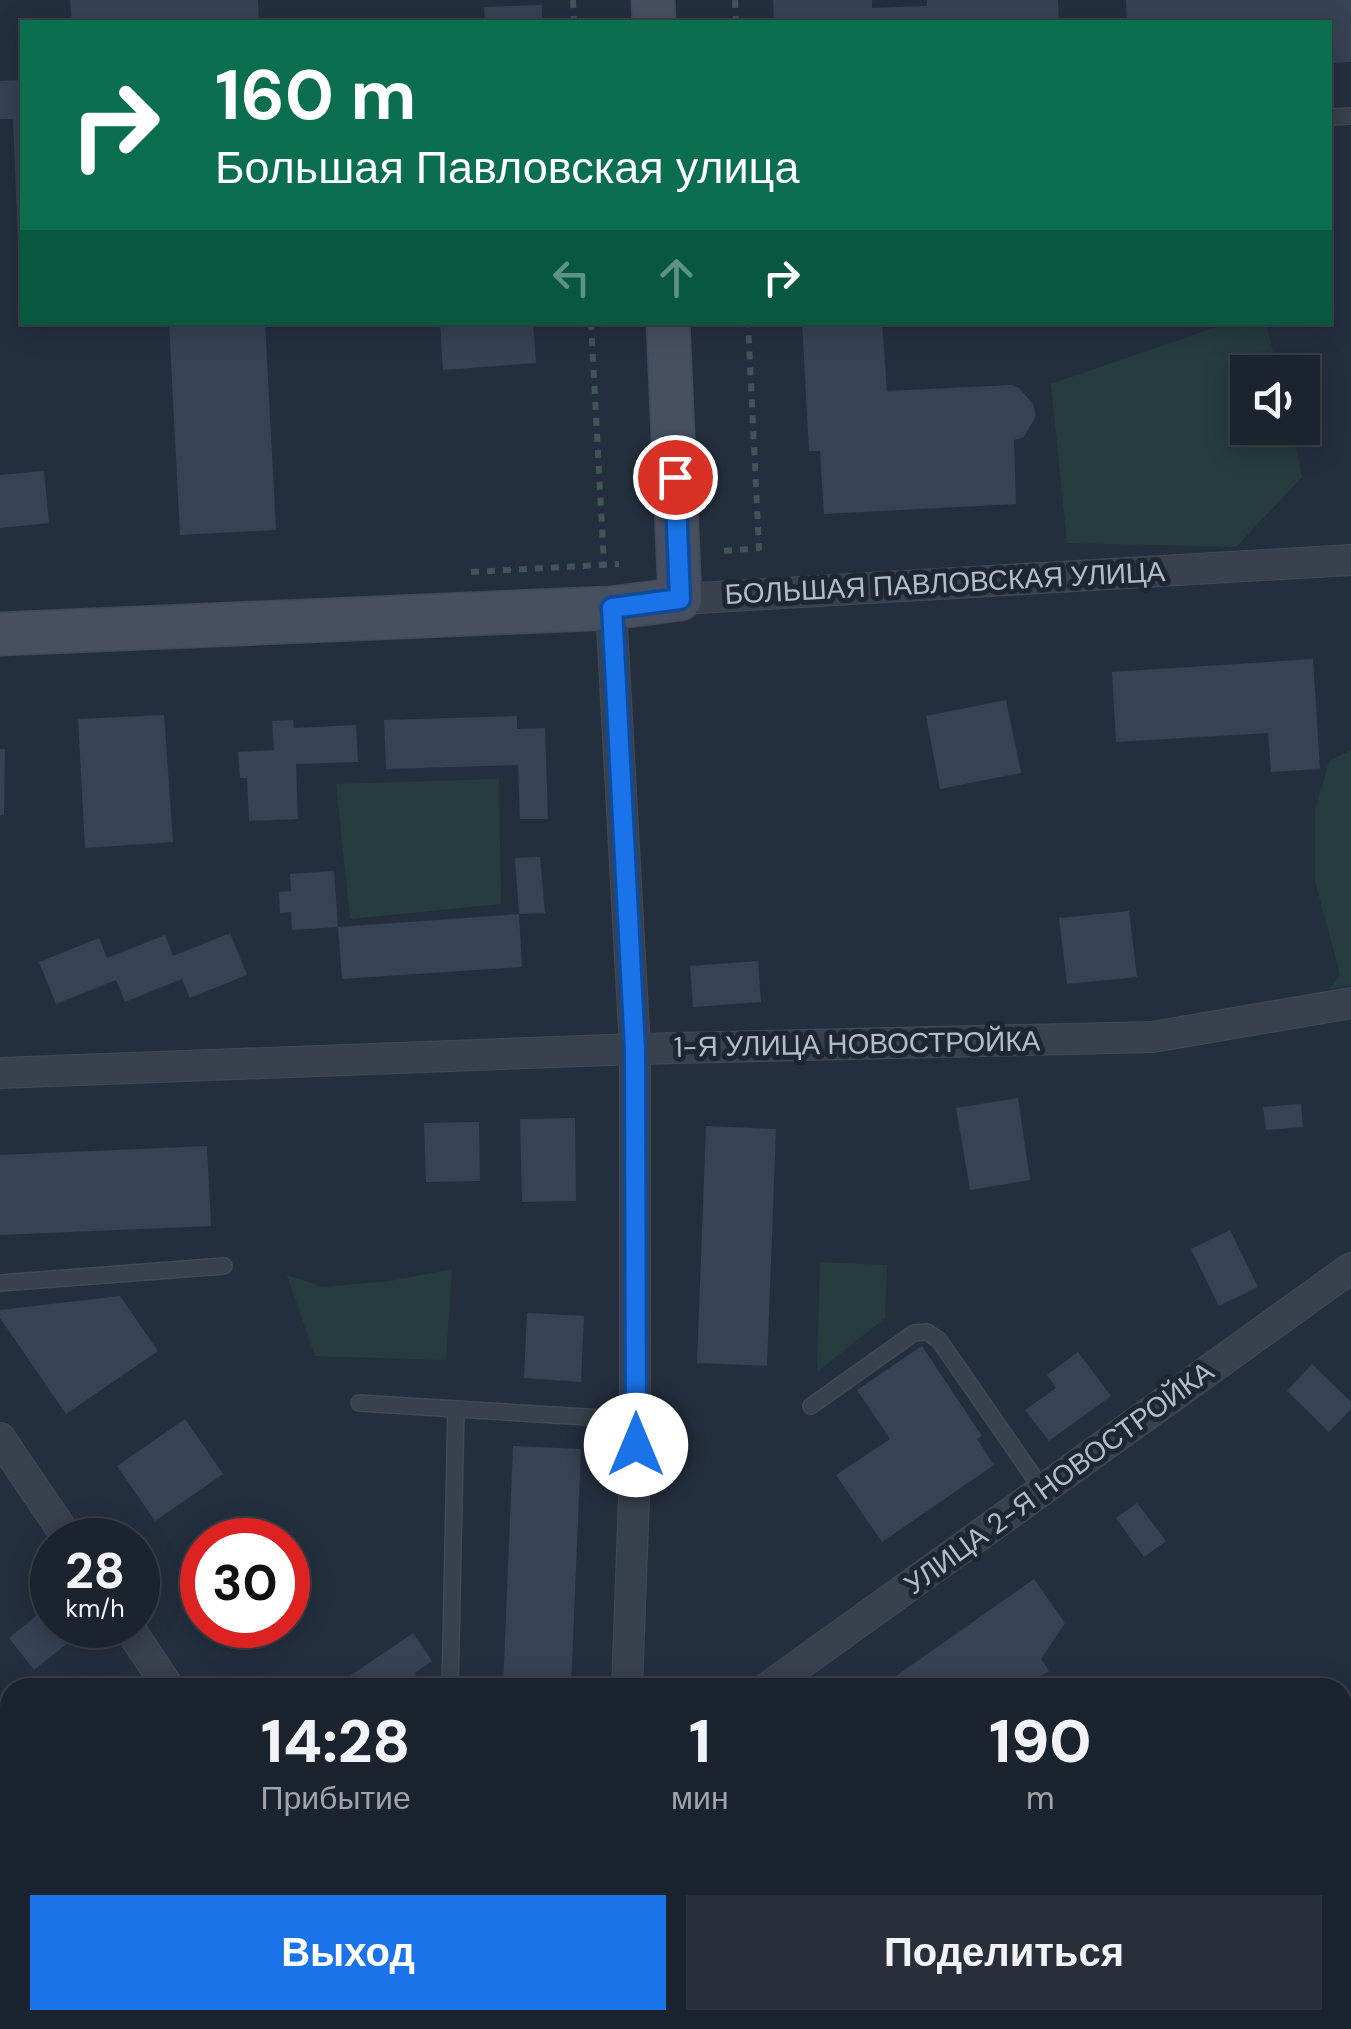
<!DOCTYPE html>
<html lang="ru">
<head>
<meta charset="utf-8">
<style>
  :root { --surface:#1b232e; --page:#282f3a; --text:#f1f3f6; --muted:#a0a4aa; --line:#39404a; --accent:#1a73e8 }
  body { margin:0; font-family:"DM Sans",sans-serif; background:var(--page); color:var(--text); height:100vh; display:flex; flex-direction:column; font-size:38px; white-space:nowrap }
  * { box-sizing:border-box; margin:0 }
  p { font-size:32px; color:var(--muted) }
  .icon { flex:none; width:55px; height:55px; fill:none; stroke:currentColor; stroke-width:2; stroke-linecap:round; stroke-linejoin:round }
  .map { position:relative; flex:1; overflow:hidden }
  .drawer { position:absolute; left:0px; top:1678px; width:1352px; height:352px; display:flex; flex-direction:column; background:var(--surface); border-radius:30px 30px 0 0; box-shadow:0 5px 25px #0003,0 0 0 2px var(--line) }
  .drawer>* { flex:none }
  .top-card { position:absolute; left:20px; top:20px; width:1312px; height:305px; border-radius:0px; box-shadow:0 5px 25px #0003,0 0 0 2px var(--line); background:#0b6e4f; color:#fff; overflow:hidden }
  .controls { position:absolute; left:1230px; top:355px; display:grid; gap:20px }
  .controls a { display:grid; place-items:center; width:90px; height:90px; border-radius:0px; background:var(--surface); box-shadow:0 5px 25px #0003,0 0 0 2px var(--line); font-size:50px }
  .speed { position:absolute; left:30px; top:1518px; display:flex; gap:20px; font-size:50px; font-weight:700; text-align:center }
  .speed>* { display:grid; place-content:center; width:130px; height:130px; border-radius:50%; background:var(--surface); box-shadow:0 5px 25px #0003,0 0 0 2px var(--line); line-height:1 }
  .speed small { font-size:25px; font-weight:400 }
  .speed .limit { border:15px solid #d22; background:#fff; color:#111 }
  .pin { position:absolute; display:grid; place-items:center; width:85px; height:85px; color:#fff; margin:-42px; border:5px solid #fff; border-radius:50%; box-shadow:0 2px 10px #0007 }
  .me { position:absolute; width:110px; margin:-55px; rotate:0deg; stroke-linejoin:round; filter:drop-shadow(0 0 8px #0008) }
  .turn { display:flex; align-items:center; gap:35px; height:210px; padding:0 30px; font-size:45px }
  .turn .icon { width:130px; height:130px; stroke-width:2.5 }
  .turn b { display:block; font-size:70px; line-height:85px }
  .lanes { display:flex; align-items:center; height:95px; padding:0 30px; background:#0003; justify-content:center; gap:50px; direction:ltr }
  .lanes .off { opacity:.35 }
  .eta { display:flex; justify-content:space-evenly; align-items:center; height:170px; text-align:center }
  .eta b { font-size:60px; font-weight:800; line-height:70px }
  .cta { display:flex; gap:20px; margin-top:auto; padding:20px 30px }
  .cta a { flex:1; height:115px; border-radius:0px; background:var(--accent); color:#fff; font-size:40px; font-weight:800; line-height:115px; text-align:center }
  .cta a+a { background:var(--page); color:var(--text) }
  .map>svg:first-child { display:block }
</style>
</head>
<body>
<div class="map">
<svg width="1351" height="2029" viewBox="0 0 1351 2029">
  <rect width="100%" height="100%" fill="#242f3e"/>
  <g fill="#263c3f">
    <path d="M 1228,323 L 1266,323 L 1278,372 L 1248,372 L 1248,428 L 1291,428 L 1302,477 L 1236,547 L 1067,543 L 1051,384 Z"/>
    <path d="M 1351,750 L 1351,985 L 1330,989 L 1340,974 L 1315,881 L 1315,810 L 1329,761 Z"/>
    <path d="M 499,779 L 501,904 L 350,919 L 336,784 Z"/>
    <path d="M 820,1262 L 887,1265 L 885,1318 L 817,1372 Z"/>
    <path d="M 452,1269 L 446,1360 L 315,1356 L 287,1275 L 323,1287 L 390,1281 Z"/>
  </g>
  <g fill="#364354">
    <path d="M 70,0 L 258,0 L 259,22 L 220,22 L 220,18 L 72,22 Z"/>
    <path d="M 773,0 L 872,0 L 872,8 L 927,6 L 927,0 L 1058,0 L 1059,22 L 774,22 Z"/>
    <path d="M 1126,0 L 1351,0 L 1351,62 L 1330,63 L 1330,22 L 1127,22 Z"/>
    <path d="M 542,5 L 542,22 L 485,22 L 484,7 Z"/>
    <path d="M 22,80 L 22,267 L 19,267 L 13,119 L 0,119 L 0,81 Z"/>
    <path d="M 169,322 L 265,322 L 276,530 L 180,535 Z"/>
    <path d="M 440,322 L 533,322 L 536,363 L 443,370 Z"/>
    <path d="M 802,322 L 882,322 L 887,391 L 1012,385 L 1019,388 L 1033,404 L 1036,416 L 1024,437 L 1014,440 L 1016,504 L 824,514 L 820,451 L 809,451 Z"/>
    <path d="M 44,471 L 49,523 L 0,528 L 0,475 Z"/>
    <path d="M 1313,659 L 1320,769 L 1271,772 L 1268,733 L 1116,742 L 1112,672 Z"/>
    <path d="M 1006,700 L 1021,773 L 940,789 L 926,716 Z"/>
    <path d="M 164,715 L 173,842 L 85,848 L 78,719 Z"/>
    <path d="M 517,716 L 517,729 L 545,728 L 548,819 L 520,819 L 518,765 L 386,769 L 384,720 Z"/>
    <path d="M 293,720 L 294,728 L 356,725 L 358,762 L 296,764 L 298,819 L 249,821 L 247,778 L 240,778 L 238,752 L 274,750 L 272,721 Z"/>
    <path d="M 0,749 L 5,749 L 4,815 L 0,815 Z"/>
    <path d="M 540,857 L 545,913 L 519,914 L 515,858 Z"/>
    <path d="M 334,871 L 338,927 L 292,930 L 291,912 L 280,913 L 279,892 L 291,891 L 290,874 Z"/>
    <path d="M 1129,911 L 1137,977 L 1067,984 L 1059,918 Z"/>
    <path d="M 519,914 L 522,967 L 342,979 L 338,927 Z"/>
    <path d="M 230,933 L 247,975 L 190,998 L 182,979 L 125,1002 L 116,980 L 56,1004 L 39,962 L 99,938 L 107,958 L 165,935 L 173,956 Z"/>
    <path d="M 758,961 L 761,1002 L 693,1007 L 690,966 Z"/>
    <path d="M 1018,1098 L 1030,1180 L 970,1190 L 956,1108 Z"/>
    <path d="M 1301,1104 L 1303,1127 L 1266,1130 L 1263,1107 Z"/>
    <path d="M 575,1118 L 576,1201 L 522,1202 L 520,1119 Z"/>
    <path d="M 479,1122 L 480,1181 L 426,1182 L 424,1123 Z"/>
    <path d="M 706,1126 L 776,1129 L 767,1366 L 697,1363 Z"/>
    <path d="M 207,1146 L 211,1226 L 0,1235 L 0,1155 Z"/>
    <path d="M 1230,1230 L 1258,1287 L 1219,1306 L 1191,1249 Z"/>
    <path d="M 120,1296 L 158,1351 L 66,1414 L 0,1318 L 0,1310 Z"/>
    <path d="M 527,1313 L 584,1316 L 581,1382 L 524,1378 Z"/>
    <path d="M 922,1346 L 982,1436 L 977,1439 L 994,1465 L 882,1542 L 836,1475 L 890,1439 L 857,1390 Z"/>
    <path d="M 1078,1352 L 1111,1396 L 1049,1441 L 1025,1410 L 1056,1388 L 1047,1375 Z"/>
    <path d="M 1312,1364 L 1351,1402 L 1351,1409 L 1329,1432 L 1287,1391 Z"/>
    <path d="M 185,1419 L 223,1474 L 155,1521 L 117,1466 Z"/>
    <path d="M 513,1446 L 581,1449 L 571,1688 L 503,1688 Z"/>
    <path d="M 1137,1503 L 1166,1541 L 1144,1557 L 1116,1518 Z"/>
    <path d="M 1034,1579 L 1065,1623 L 1041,1659 L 1049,1671 L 1023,1688 L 879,1688 Z"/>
    <path d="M 42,1611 L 68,1643 L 34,1670 L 9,1638 Z"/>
    <path d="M 413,1633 L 432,1661 L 415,1673 L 424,1688 L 345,1688 L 341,1682 Z"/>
    <path d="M 1205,1676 L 1213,1688 L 1189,1688 Z"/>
    <path d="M 1351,1923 L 1351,1962 L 1342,1949 L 1342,1928 Z"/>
    <path d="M 41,2020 L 99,2020 L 85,2029 L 46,2029 Z"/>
    <path d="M 275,2020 L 315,2020 L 304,2029 L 283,2029 Z"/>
  </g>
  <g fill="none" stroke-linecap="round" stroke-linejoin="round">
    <defs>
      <g id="service">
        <path d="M 1330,117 L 1351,116"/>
        <path d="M 0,1283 L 224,1266"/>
        <path d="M 359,1403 L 636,1420"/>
        <path d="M 811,1406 L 914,1333 L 927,1332 L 939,1340 L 1042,1489"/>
        <path d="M 450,1688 L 456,1409"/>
      </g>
      <g id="minor">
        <path d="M 680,599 L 1351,560"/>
        <path d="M 611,608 L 635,1049 L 635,1470 L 627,1688"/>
        <path d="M 0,1073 L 635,1049 L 1153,1037 L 1351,1003"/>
        <path d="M 0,1438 L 69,1540"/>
        <path d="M 127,1625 L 169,1688"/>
        <path d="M 767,1688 L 1351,1268"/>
        <path d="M 1342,1825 L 1351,1819"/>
        <path d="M 395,2020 L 401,2029"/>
        <path d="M 1057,2029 L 1070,2020"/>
      </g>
      <g id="secondary">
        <path d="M 653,0 L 654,22"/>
        <path d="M 0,634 L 611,608 L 680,599 L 668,322"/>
      </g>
    </defs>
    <use href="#service" stroke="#414a57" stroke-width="18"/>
    <use href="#minor" stroke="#414a57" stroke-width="32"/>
    <use href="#secondary" stroke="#414a57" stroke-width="45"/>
    <g stroke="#3f5557" stroke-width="6" stroke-dasharray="8 8" stroke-linecap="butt">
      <path d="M 573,0 L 574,22"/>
      <path d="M 735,0 L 736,22"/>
      <path d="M 591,322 L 604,565"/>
      <path d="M 724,551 L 759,548 L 748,322"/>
      <path d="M 471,572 L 619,564"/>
    </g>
    <use href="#service" stroke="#38414e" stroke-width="15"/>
    <use href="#minor" stroke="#38414e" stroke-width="30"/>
    <use href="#secondary" stroke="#465061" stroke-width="42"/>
  </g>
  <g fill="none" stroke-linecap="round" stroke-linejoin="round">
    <defs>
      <path id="route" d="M 636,1445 L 635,1050 L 612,608 L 680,599 L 675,477"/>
    </defs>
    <use href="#route" stroke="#114b97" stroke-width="25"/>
    <use href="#route" stroke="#1a73e8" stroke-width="18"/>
  </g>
  <g text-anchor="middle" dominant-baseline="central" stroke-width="10" stroke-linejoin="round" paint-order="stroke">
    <g font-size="28" fill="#b4bcc9" stroke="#1d2633">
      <text transform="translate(945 583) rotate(-3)">БОЛЬШАЯ ПАВЛОВСКАЯ УЛИЦА</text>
      <text transform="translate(857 1044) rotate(-1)">1-Я УЛИЦА НОВОСТРОЙКА</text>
      <text transform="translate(1059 1478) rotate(-36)">УЛИЦА 2-Я НОВОСТРОЙКА</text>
    </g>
  </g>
</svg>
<div class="controls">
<a><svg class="icon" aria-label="sound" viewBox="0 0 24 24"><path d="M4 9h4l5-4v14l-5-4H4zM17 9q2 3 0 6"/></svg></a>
</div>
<div class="speed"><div>28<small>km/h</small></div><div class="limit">30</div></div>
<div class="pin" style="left:675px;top:477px;background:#d93025"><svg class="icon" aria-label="arrive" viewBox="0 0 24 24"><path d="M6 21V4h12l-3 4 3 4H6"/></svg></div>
<svg class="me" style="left:636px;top:1445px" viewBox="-20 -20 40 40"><circle r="19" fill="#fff"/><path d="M0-13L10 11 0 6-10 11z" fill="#1a73e8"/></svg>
<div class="top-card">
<div class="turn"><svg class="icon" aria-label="right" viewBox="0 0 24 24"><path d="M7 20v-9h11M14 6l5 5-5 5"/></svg><div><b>160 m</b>Большая Павловская улица</div></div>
<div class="lanes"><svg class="icon off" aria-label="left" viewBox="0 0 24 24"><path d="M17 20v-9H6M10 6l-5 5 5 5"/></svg><svg class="icon off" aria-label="ahead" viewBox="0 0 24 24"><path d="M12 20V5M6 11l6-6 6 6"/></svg><svg class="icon" aria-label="right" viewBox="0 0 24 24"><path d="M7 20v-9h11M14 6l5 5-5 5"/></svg></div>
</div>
<section class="drawer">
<div class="eta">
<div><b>14:28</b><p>Прибытие</p></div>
<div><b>1</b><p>мин</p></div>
<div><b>190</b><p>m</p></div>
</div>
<div class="cta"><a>Выход</a><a>Поделиться</a></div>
</section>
</div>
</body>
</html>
